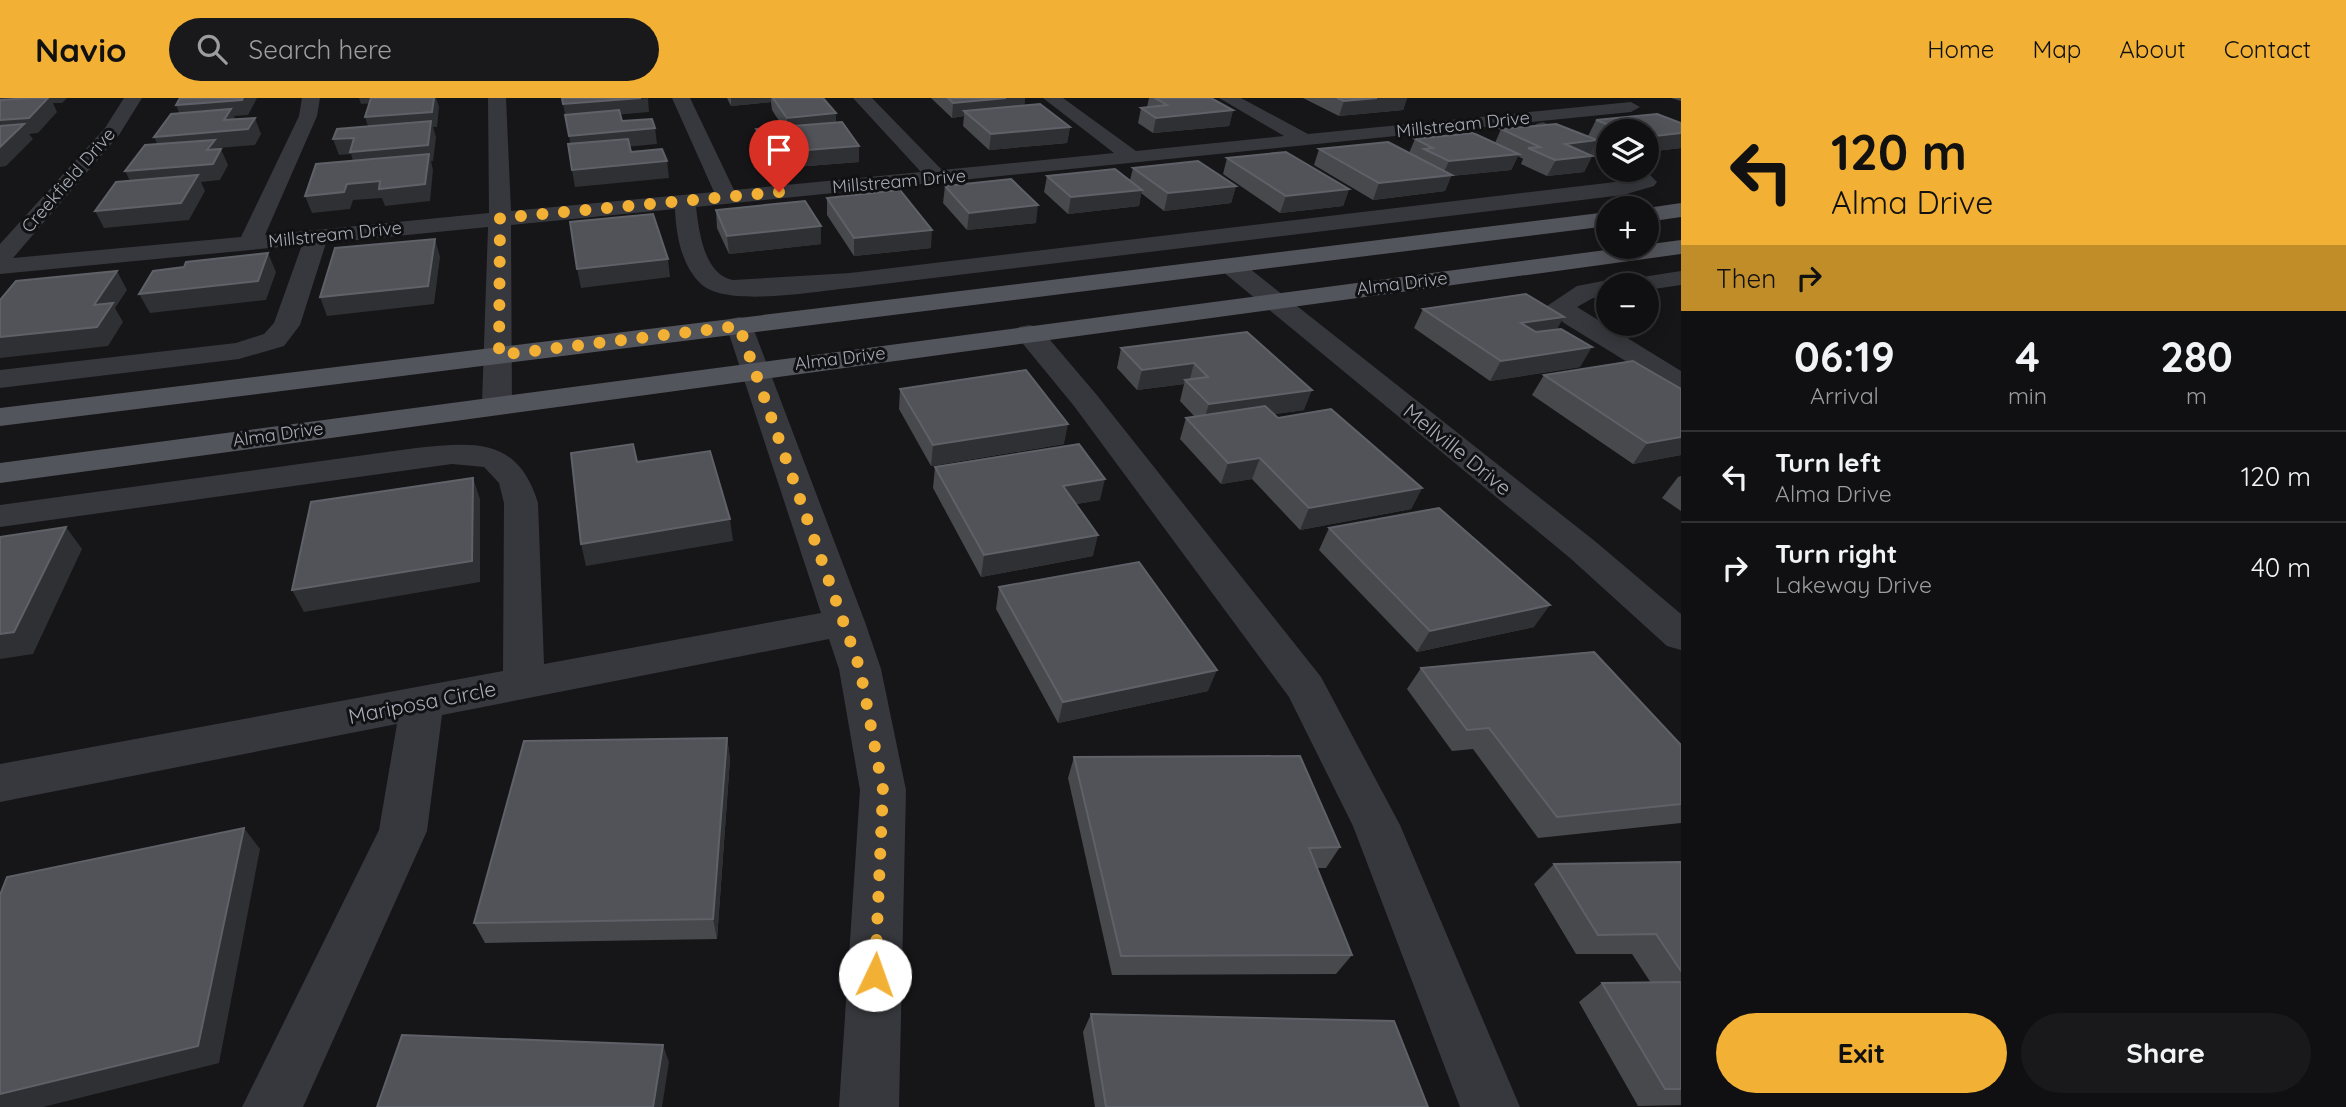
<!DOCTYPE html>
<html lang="en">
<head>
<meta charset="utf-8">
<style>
  :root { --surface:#101012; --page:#19191b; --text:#f1f3f6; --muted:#9c9d9f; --line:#303032; --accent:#f2b134 }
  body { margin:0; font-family:Quicksand,sans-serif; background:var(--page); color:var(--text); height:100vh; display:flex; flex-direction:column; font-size:26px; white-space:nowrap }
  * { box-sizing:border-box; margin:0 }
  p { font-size:23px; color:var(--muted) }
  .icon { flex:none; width:38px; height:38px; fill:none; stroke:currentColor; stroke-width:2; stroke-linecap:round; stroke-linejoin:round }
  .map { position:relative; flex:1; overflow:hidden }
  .side { display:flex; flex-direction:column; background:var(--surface); width:665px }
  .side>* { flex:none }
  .guide { background:#f2b134; color:#111; overflow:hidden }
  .buttons { position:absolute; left:1596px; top:21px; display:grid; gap:14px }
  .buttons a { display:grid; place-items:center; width:63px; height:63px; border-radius:50%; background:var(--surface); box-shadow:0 4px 18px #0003,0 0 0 2px var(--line); font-size:35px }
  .pin { position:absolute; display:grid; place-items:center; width:60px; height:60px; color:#fff; margin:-72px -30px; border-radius:50% 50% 50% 0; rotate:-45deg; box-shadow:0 0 7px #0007 }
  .pin .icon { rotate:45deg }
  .me { position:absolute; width:77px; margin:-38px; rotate:3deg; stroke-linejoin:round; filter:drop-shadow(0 0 5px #0008) }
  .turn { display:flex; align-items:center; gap:24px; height:147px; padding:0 35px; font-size:32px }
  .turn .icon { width:91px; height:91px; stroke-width:2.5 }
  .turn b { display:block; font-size:49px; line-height:60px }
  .then { display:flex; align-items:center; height:66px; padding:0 35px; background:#0003; gap:14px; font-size:26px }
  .eta { display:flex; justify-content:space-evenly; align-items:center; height:119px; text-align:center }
  .eta b { font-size:42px; font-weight:700; line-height:49px }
  .button { display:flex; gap:14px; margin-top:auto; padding:14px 35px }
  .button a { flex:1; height:80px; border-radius:42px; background:var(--accent); color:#111; font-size:28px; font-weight:700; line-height:80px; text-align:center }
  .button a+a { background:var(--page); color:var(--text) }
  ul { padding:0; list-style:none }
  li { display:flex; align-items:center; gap:21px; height:91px; padding:0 35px; border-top:2px solid var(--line) }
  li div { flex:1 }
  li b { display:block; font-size:26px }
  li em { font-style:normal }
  header { display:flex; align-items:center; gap:42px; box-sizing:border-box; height:98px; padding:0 35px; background:var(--accent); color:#111 }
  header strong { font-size:33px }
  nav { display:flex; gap:38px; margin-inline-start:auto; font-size:24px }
  .search { width:490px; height:63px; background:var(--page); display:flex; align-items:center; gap:18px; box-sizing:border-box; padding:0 24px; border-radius:38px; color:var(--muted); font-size:26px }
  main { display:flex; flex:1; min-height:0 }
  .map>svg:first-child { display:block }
</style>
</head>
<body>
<header>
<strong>Navio</strong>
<div class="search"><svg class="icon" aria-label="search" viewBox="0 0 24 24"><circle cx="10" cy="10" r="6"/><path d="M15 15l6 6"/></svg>Search here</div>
<nav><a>Home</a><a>Map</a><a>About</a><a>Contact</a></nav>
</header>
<main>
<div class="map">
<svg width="1681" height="1009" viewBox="0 0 1681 1009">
  <rect width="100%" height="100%" fill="#161618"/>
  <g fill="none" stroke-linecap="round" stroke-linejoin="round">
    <g fill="#37383d" fill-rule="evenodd">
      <path d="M 124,0 L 142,0 L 119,37 L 13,160 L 241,139 L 299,18 L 302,0 L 320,0 L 317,18 L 265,137 L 489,115 L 488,0 L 506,0 L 511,113 L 714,94 L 672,0 L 690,0 L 734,92 L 921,74 L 853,0 L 872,0 L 942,72 L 1114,55 L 1043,0 L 1063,0 L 1136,53 L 1284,38 L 1219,0 L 1241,0 L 1308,36 L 1631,4 L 1640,9 L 1631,14 L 696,109 C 699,133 704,177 733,182 L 850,175 L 1632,82 L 1623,72 L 1645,72 L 1657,84 L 1654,88 L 1623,97 L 850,190 C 816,193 727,210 701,186 C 681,167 676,136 675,111 L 511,127 L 512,306 L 508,312 L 497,315 L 486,312 L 482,306 L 488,129 L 326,145 L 300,227 L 284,248 L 239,261 L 0,290 L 0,272 L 236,245 L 264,236 L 274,225 L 302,147 L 0,176 L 0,146 L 105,30 Z"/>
      <path d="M 1543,24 L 1608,52 L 1608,65 L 1536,34 L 1534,30 L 1536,26 Z"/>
      <path d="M 1231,161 L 1240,163 L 1596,444 L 1681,516 L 1681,552 L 1667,548 L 1570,460 L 1222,173 L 1219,168 L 1222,163 Z"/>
      <path d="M 1681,173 L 1681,187 L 1647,192 L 1647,187 L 1619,187 L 1623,182 Z"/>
      <path d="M 1608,182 L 1619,187 L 1608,187 L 1608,198 L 1593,200 L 1577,209 L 1681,273 L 1681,294 L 1671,291 L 1564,225 L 1547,208 L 1577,188 Z"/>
      <path d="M 739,219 L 748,221 L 752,227 L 865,524 L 881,571 L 906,692 L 899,1009 L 839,1009 L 860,692 L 839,571 L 829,541 L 442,617 L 427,733 L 303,1009 L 242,1009 L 379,732 L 397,626 L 0,704 L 0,666 L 503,573 L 504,405 L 499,385 L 484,369 L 452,366 L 0,429 L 0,407 L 416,350 C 475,344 518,339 538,405 L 544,566 L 821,515 L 726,227 L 730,221 Z"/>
      <path d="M 1029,227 L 1039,229 L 1096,296 L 1321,579 L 1400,727 L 1520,1009 L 1460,1009 L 1353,728 L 1289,599 L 1074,308 L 1019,241 L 1015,235 L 1019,229 Z"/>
    </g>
    <g fill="#53555c" fill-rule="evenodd">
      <path d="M 1681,105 L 1681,119 L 1647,124 L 1647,110 Z"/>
      <path d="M 1608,114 L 1608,128 L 0,328 L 0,310 Z"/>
      <path d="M 1681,142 L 1681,156 L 0,385 L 0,365 Z"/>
    </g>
  </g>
  <g fill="#47494d">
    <path d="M 727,0 L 823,0 L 836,15 L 836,25 L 859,64 L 769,71 L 757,47 L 756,31 L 783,29 L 772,12 L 771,4 L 731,8 Z"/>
    <path d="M 931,0 L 1025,0 L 1024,7 L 1070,29 L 1067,45 L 989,52 L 963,28 L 964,18 L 952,20 Z"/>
    <path d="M 1149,0 L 1211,0 L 1233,12 L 1229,28 L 1153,35 L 1138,25 L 1141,10 L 1147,9 Z"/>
    <path d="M 1303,0 L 1407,0 L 1403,12 L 1339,18 Z"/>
    <path d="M 1671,0 L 1681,0 L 1681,3 Z"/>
    <path d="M 1657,16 L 1681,25 L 1681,50 L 1647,54 L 1647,33 L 1608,33 L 1608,46 L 1588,38 L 1596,22 Z"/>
    <path d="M 1501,31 L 1592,58 L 1584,74 L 1547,78 L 1521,66 L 1523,61 L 1518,58 L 1511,72 L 1451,78 L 1445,93 L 1373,102 L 1314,67 L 1319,51 L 1409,55 L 1415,41 L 1495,45 Z"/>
    <path d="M 1227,60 L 1349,91 L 1343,108 L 1280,115 L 1223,76 Z"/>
    <path d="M 1133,70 L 1236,88 L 1231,105 L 1164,113 L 1141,95 L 1139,108 L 1068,116 L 1044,94 L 1047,78 L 1130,82 Z"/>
    <path d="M 945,88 L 1036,125 L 967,132 L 943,105 Z"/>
    <path d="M 827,100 L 931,150 L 854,158 L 827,117 Z"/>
    <path d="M 716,112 L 821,146 L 729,156 L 717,130 Z"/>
    <path d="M 1423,211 L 1557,231 L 1580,269 L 1490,283 L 1414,230 Z"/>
    <path d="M 1247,234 L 1304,312 L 1274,316 L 1278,320 L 1422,390 L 1411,411 L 1300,432 L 1252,381 L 1221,386 L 1180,341 L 1186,320 L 1195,319 L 1180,303 L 1184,286 L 1137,292 L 1117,270 L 1121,250 Z"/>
    <path d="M 1544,277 L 1681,357 L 1633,366 L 1532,297 Z"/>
    <path d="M 900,291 L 1064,346 L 931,368 L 899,311 Z"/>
    <path d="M 935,369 L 1100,402 L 1076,406 L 1093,458 L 981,479 L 933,390 Z"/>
    <path d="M 1681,378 L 1681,413 L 1662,400 L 1678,379 Z"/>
    <path d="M 1329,430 L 1534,529 L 1417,554 L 1319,452 Z"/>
    <path d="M 999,489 L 1208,593 L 1058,625 L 996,511 Z"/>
    <path d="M 1421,570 L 1681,647 L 1681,725 L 1538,740 L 1473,651 L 1452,653 L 1407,591 Z"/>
    <path d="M 727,640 L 730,661 L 717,841 L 485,845 L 474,825 Z"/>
    <path d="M 1074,659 L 1340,749 L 1326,770 L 1317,770 L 1352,857 L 1336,876 L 1112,877 L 1068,680 Z"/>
    <path d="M 1681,764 L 1681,1007 L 1638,1008 L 1579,904 L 1602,885 L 1651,885 L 1632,856 L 1576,856 L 1534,786 L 1554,766 Z"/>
    <path d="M 1091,916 L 1428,1009 L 1095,1009 L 1083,934 Z"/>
  </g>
  <g fill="#2f3033">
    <path d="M 0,0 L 67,0 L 62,5 L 53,5 L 57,14 L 38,35 L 29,36 L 33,41 L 6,68 L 0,69 Z"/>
    <path d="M 243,0 L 257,0 L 248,17 L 234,18 L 238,27 L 255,20 L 261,36 L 255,47 L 218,50 L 220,54 L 221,51 L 228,67 L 220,82 L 201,84 L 205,93 L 189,122 L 104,130 L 95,113 L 133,89 L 125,73 L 161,54 L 154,39 L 182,22 L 176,7 Z"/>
    <path d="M 359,0 L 436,0 L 439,9 L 437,29 L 433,29 L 436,39 L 433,63 L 431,63 L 433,72 L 430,103 L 385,108 L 382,100 L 353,102 L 350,111 L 312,115 L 305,98 L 347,86 L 380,83 L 425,86 L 355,70 L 351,56 L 339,57 L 333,41 L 370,34 L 365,19 L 434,1 L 361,6 Z"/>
    <path d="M 648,0 L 649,14 L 566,21 L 563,6 Z"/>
    <path d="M 731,0 L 771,0 L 771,4 L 731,8 Z"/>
    <path d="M 1006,0 L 1025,0 L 1024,13 L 964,13 L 964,18 L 952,20 L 953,5 Z"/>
    <path d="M 1377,0 L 1407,0 L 1403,12 L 1339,18 L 1344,3 Z"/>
    <path d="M 1233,12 L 1229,28 L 1153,35 L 1156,20 Z"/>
    <path d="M 836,15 L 836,31 L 787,35 L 787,20 Z"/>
    <path d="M 1070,29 L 1067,45 L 989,52 L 991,36 Z"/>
    <path d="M 655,30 L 657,46 L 572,54 L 569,38 Z"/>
    <path d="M 1681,35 L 1681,50 L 1647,54 L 1647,39 Z"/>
    <path d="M 1597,42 L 1589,58 L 1592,58 L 1584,74 L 1547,78 L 1565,46 Z"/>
    <path d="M 859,48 L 859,64 L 769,71 L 769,55 Z"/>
    <path d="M 1519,56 L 1511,72 L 1451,78 L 1445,93 L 1373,102 L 1379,85 L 1442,78 L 1449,63 Z"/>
    <path d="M 667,63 L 669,80 L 575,89 L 572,72 Z"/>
    <path d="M 1236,88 L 1231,105 L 1164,113 L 1168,95 Z"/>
    <path d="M 1349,91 L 1343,108 L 1280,115 L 1286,98 Z"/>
    <path d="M 1142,92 L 1139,108 L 1068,116 L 1071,99 Z"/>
    <path d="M 1038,107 L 1036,125 L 967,132 L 969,115 Z"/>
    <path d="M 821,128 L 821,146 L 729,156 L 727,138 Z"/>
    <path d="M 932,132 L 931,150 L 854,158 L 854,140 Z"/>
    <path d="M 435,141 L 440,159 L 434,206 L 327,218 L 320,199 Z"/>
    <path d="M 268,155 L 276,174 L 266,202 L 150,215 L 139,196 Z"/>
    <path d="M 668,161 L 670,179 L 581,190 L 577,171 Z"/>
    <path d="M 117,173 L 127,192 L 115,210 L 123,224 L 108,248 L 0,260 L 0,239 L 94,207 Z"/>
    <path d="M 1564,219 L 1553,238 L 1510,244 L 1521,225 Z"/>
    <path d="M 1592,249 L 1580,269 L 1490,283 L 1501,263 Z"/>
    <path d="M 1194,265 L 1189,285 L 1185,282 L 1184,286 L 1137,292 L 1142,272 Z"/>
    <path d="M 1312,292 L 1304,312 L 1202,327 L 1209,306 Z"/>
    <path d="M 1068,326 L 1064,346 L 931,368 L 933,347 Z"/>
    <path d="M 1681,339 L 1681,357 L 1633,366 L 1647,345 Z"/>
    <path d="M 1260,360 L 1252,381 L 1221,386 L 1228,365 Z"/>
    <path d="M 473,380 L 480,401 L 480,484 L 304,514 L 292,492 Z"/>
    <path d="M 1105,381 L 1100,402 L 1059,409 L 1063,388 Z"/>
    <path d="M 1422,390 L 1411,411 L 1300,432 L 1309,410 Z"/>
    <path d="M 730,421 L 733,443 L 586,468 L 581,446 Z"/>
    <path d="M 66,429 L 82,451 L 33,556 L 0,561 L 0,536 Z"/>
    <path d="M 1098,437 L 1093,458 L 981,479 L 984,457 Z"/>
    <path d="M 1550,507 L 1534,529 L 1417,554 L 1430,533 Z"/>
    <path d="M 1217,572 L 1208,593 L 1058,625 L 1063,604 Z"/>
    <path d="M 727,640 L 730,661 L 717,841 L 713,821 Z"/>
    <path d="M 244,730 L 260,751 L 219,965 L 43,1009 L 0,1009 L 0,996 Z"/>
    <path d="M 663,947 L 669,964 L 662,1009 L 653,1009 Z"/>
  </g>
  <g fill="#525359" stroke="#5f6168" stroke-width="2">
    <path d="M 31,0 L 48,0 L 29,20 L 0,22 L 0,2 Z"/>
    <path d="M 180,0 L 243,0 L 242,2 L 176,7 Z"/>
    <path d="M 371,0 L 434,0 L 432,14 L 365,19 Z"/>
    <path d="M 562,0 L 641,0 L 563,6 Z"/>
    <path d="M 773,0 L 823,0 L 836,15 L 787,20 Z"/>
    <path d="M 948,0 L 1006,0 L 953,5 Z"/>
    <path d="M 1155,0 L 1211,0 L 1233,12 L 1156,20 L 1141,10 L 1167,7 Z"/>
    <path d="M 1337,0 L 1377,0 L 1344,3 Z"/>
    <path d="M 1040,6 L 1070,29 L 991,36 L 964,13 Z"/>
    <path d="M 231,11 L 224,22 L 255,20 L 248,31 L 154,39 L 171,16 Z"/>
    <path d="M 619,12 L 622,23 L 652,21 L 655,30 L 569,38 L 565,17 Z"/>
    <path d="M 1657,16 L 1681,25 L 1681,35 L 1647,39 L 1647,33 L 1624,33 L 1596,22 Z"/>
    <path d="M 431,23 L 428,47 L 350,54 L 354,40 L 333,41 L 337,31 Z"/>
    <path d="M 842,24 L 859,48 L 769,55 L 756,31 Z"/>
    <path d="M 24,26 L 0,49 L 0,28 Z"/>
    <path d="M 1556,26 L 1597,42 L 1565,46 L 1592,58 L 1555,62 L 1528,50 L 1540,49 L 1501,31 Z"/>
    <path d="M 1473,35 L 1519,56 L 1449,63 L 1424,51 L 1433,50 L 1415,41 Z"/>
    <path d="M 628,41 L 631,54 L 662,51 L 667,63 L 572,72 L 568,46 Z"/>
    <path d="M 215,42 L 207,52 L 221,51 L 213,66 L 125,73 L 145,47 Z"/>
    <path d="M 1388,44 L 1452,77 L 1379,85 L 1319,51 Z"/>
    <path d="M 1286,54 L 1349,91 L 1286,98 L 1227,60 Z"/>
    <path d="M 429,56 L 425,86 L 379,91 L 380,83 L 347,86 L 344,94 L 305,98 L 316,66 Z"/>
    <path d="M 1198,63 L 1236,88 L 1168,95 L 1133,70 Z"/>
    <path d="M 1115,71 L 1142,92 L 1071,99 L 1047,78 Z"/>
    <path d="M 198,77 L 181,105 L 95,113 L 116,84 Z"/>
    <path d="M 1011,81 L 1038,107 L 969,115 L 945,88 Z"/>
    <path d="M 900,92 L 932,132 L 854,140 L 827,100 Z"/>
    <path d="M 805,103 L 821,128 L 727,138 L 716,112 Z"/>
    <path d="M 653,116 L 668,161 L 577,171 L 570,124 Z"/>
    <path d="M 435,141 L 428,188 L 320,199 L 335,150 Z"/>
    <path d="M 268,155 L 258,183 L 139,196 L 153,173 L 184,169 L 186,164 Z"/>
    <path d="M 117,173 L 94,207 L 113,205 L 97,229 L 0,239 L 0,202 L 16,183 Z"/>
    <path d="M 1526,196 L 1564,219 L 1521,225 L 1536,234 L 1561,231 L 1592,249 L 1501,263 L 1423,211 Z"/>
    <path d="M 1247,234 L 1312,292 L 1209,306 L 1185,282 L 1208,279 L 1194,265 L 1142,272 L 1121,250 Z"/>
    <path d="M 1633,263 L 1681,291 L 1681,339 L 1647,345 L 1544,277 Z"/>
    <path d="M 1026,272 L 1068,326 L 933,347 L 900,291 Z"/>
    <path d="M 1265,308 L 1278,320 L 1331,311 L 1422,390 L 1309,410 L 1260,360 L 1228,365 L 1186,320 Z"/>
    <path d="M 633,346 L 637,364 L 710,353 L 730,421 L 581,446 L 571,355 Z"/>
    <path d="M 1079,346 L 1105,381 L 1063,388 L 1098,437 L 984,457 L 935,369 Z"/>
    <path d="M 473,380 L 472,463 L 292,492 L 311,404 Z"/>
    <path d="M 1439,410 L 1550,507 L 1430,533 L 1329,430 Z"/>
    <path d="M 66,429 L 14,534 L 0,536 L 0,439 Z"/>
    <path d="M 1139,464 L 1217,572 L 1063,604 L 999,489 Z"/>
    <path d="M 1594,554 L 1681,647 L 1681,706 L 1557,719 L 1489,630 L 1467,632 L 1421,570 Z"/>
    <path d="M 727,640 L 713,821 L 474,825 L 524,643 Z"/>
    <path d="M 1300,658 L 1340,749 L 1309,750 L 1352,857 L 1121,858 L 1074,659 Z"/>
    <path d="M 244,730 L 198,948 L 0,996 L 0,797 L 7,779 Z"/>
    <path d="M 1681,764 L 1681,873 L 1656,836 L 1598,837 L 1554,766 Z"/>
    <path d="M 1681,884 L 1681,991 L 1665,991 L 1602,885 Z"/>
    <path d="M 1091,916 L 1394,923 L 1428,1009 L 1106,1009 Z"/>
    <path d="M 402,937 L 663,947 L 653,1009 L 377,1009 Z"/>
  </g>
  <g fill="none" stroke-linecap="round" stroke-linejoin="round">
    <path stroke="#f2b134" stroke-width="12" stroke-dasharray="0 21.6" d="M 779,94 L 500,120 L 499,257 L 739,228 L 860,571 L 883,692 L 875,877"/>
  </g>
  <g text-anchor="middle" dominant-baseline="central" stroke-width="6" stroke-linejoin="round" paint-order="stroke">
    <g font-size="18" fill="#a8adb8" stroke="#111113">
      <text transform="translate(1463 26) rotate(-6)">Millstream Drive</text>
      <text transform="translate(68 82) rotate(-49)">Creekfield Drive</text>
      <text transform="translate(899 83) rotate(-5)">Millstream Drive</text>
      <text transform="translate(335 136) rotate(-6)">Millstream Drive</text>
      <text transform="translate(1402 185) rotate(-7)">Alma Drive</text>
      <text transform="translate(840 260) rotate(-7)">Alma Drive</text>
      <text transform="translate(278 336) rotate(-8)">Alma Drive</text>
    </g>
    <g font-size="21" fill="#a8adb8" stroke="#111113">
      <text transform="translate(1458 351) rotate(39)">Mellville Drive</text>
      <text transform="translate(422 604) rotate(-11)">Mariposa Circle</text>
    </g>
  </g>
</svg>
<div class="buttons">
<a><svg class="icon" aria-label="layers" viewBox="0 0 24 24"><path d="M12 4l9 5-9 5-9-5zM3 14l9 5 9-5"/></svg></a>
<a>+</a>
<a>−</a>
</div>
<div class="pin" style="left:779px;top:94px;background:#d93025"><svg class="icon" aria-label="arrive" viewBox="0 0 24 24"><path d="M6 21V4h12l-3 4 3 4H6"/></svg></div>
<svg class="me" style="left:875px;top:877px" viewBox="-20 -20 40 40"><circle r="19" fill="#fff"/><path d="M0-13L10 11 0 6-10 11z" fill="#f2b134"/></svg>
</div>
<section class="side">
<div class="guide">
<div class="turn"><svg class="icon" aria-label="left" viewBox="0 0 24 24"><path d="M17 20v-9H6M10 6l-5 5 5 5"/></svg><div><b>120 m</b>Alma Drive</div></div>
<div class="then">Then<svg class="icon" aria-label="right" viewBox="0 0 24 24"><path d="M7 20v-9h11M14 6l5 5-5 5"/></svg></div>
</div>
<div class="eta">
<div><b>06:19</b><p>Arrival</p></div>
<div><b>4</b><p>min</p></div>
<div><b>280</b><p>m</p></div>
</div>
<ul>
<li><svg class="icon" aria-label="left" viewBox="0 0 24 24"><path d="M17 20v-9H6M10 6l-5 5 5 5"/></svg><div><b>Turn left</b><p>Alma Drive</p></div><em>120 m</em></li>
<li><svg class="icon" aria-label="right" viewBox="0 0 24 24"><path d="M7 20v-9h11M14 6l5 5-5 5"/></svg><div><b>Turn right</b><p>Lakeway Drive</p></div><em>40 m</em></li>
</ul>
<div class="button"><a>Exit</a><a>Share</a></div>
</section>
</main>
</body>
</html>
